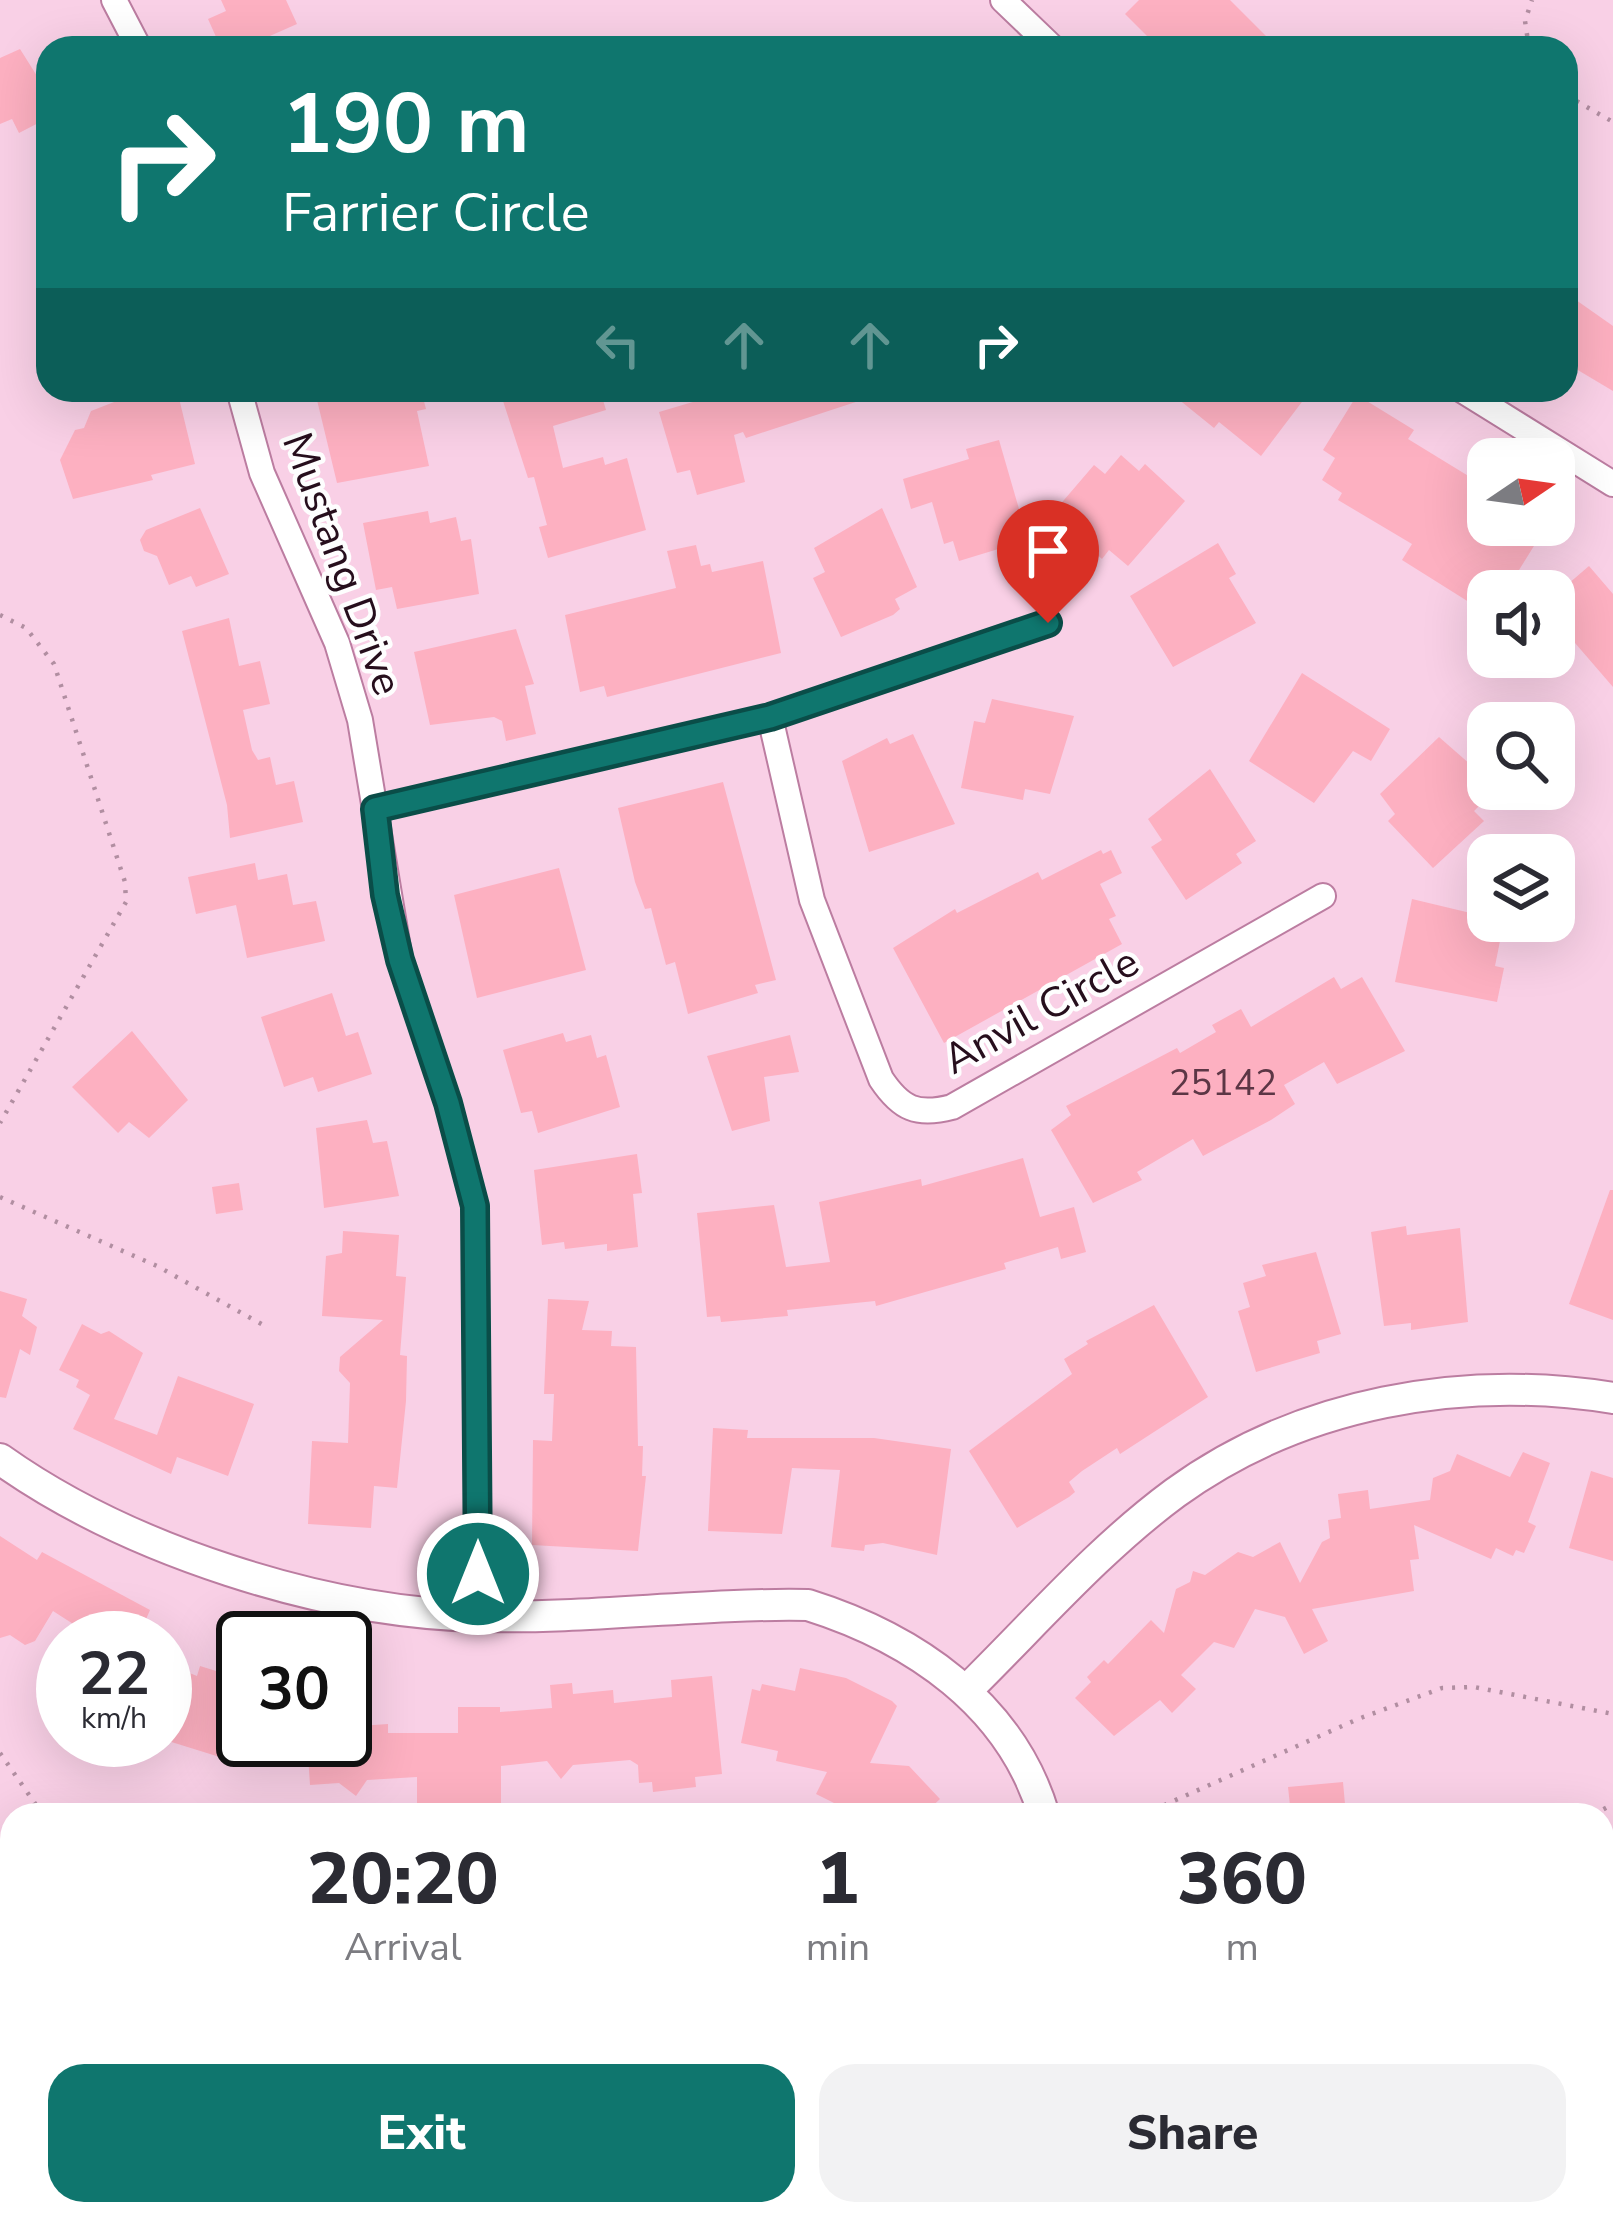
<!DOCTYPE html>
<html lang="en">
<head>
<meta charset="utf-8">
<style>
  :root { --surface:#fff; --page:#f2f2f3; --text:#2b2b33; --muted:#7c7c81; --accent:#0f766e }
  body { margin:0; font-family:"Nunito Sans",sans-serif; background:var(--page); color:var(--text); height:100vh; display:flex; flex-direction:column; font-size:45px; white-space:nowrap }
  * { box-sizing:border-box; margin:0 }
  p { font-size:39px; color:var(--muted) }
  .icon { flex:none; width:66px; height:66px; fill:none; stroke:currentColor; stroke-width:2; stroke-linecap:round; stroke-linejoin:round }
  .map { position:relative; flex:1; overflow:hidden }
  .sheet { position:absolute; left:0px; top:1803px; width:1614px; height:423px; display:flex; flex-direction:column; background:var(--surface); border-radius:36px 36px 0 0; box-shadow:0 12px 48px #0002 }
  .sheet>* { flex:none }
  .hud { position:absolute; left:36px; top:36px; width:1542px; height:366px; border-radius:36px; box-shadow:0 12px 48px #0002; background:#0f766e; color:#fff; overflow:hidden }
  .needle { width:78px; rotate:77deg }
  .fabs { position:absolute; left:1467px; top:438px; display:grid; gap:24px }
  .fabs a { display:grid; place-items:center; width:108px; height:108px; border-radius:24px; background:var(--surface); box-shadow:0 12px 48px #0002; font-size:60px }
  .speed { position:absolute; left:36px; top:1611px; display:flex; gap:24px; font-size:60px; font-weight:700; text-align:center }
  .speed>* { display:grid; place-content:center; width:156px; height:156px; border-radius:50%; background:var(--surface); box-shadow:0 12px 48px #0002; line-height:1 }
  .speed small { font-size:30px; font-weight:400 }
  .speed .limit { border:6px solid #111; border-radius:18px; background:#fff; color:#111 }
  .pin { position:absolute; display:grid; place-items:center; width:102px; height:102px; color:#fff; margin:-123px -51px; border-radius:50% 50% 50% 0; rotate:-45deg; box-shadow:0 0 12px #0007 }
  .pin .icon { rotate:45deg }
  .me { position:absolute; width:132px; margin:-66px; rotate:0deg; stroke-linejoin:round; filter:drop-shadow(0 0 9px #0008) }
  .turn { display:flex; align-items:center; gap:42px; height:252px; padding:0 48px; font-size:54px }
  .turn .icon { width:156px; height:156px; stroke-width:2.5 }
  .turn b { display:block; font-size:84px; line-height:102px }
  .lanes { display:flex; align-items:center; height:114px; padding:0 48px; background:#0003; justify-content:center; gap:60px; direction:ltr }
  .lanes .off { opacity:.35 }
  .eta { display:flex; justify-content:space-evenly; align-items:center; height:204px; text-align:center }
  .eta b { font-size:72px; font-weight:800; line-height:84px }
  .button { display:flex; gap:24px; margin-top:auto; padding:24px 48px }
  .button a { flex:1; height:138px; border-radius:36px; background:var(--accent); color:#fff; font-size:48px; font-weight:800; line-height:138px; text-align:center }
  .button a+a { background:var(--page); color:var(--text) }
  .map>svg:first-child { display:block }
</style>
</head>
<body>
<div class="map">
<svg width="1613" height="2225" viewBox="0 0 1613 2225">
  <rect width="100%" height="100%" fill="#f9d0e6"/>
  <g fill="#fdb0c1">
    <path d="M 221,0 L 286,0 L 297,24 L 243,48 L 221,48 L 208,19 L 226,11 Z"/>
    <path d="M 1139,0 L 1230,0 L 1278,48 L 1159,48 L 1125,14 Z"/>
    <path d="M 20,49 L 37,76 L 48,71 L 48,118 L 19,133 L 12,119 L 0,124 L 0,58 Z"/>
    <path d="M 1566,293 L 1613,326 L 1613,391 L 1566,363 Z"/>
    <path d="M 145,390 L 177,390 L 195,464 L 151,475 L 153,480 L 73,499 L 60,460 L 75,430 L 84,428 L 91,411 Z"/>
    <path d="M 421,390 L 426,409 L 417,411 L 429,466 L 337,483 L 317,400 L 360,390 Z"/>
    <path d="M 509,390 L 600,390 L 606,410 L 553,426 L 563,468 L 603,457 L 605,465 L 627,458 L 646,530 L 548,558 L 539,527 L 547,525 L 534,477 L 528,478 L 503,401 L 512,399 Z"/>
    <path d="M 766,390 L 870,390 L 871,397 L 746,438 L 743,432 L 734,435 L 745,482 L 697,495 L 690,470 L 677,473 L 659,412 L 723,393 L 726,402 Z"/>
    <path d="M 1167,390 L 1311,390 L 1261,456 L 1219,422 L 1214,428 Z"/>
    <path d="M 1357,395 L 1414,430 L 1408,439 L 1488,488 L 1488,525 L 1547,525 L 1506,591 L 1488,591 L 1488,614 L 1402,560 L 1412,544 L 1338,500 L 1342,493 L 1322,480 L 1335,458 L 1323,450 Z"/>
    <path d="M 999,440 L 1028,540 L 959,561 L 953,541 L 944,544 L 932,502 L 911,509 L 903,479 L 969,459 L 966,449 Z"/>
    <path d="M 1121,455 L 1139,471 L 1145,464 L 1185,501 L 1128,566 L 1109,550 L 1102,559 L 1052,514 L 1094,465 L 1105,474 Z"/>
    <path d="M 200,508 L 229,574 L 196,587 L 191,576 L 169,585 L 157,556 L 144,551 L 140,540 L 146,530 Z"/>
    <path d="M 882,508 L 917,587 L 895,599 L 900,609 L 893,615 L 841,637 L 813,578 L 825,572 L 814,548 Z"/>
    <path d="M 428,511 L 430,523 L 456,517 L 461,541 L 471,539 L 479,594 L 397,609 L 392,587 L 376,590 L 363,523 Z"/>
    <path d="M 1218,543 L 1236,574 L 1229,578 L 1256,623 L 1173,667 L 1130,596 Z"/>
    <path d="M 696,545 L 701,566 L 710,564 L 712,572 L 763,561 L 781,653 L 607,697 L 604,686 L 580,692 L 565,615 L 676,588 L 667,551 Z"/>
    <path d="M 1589,566 L 1613,594 L 1613,687 L 1569,636 L 1574,631 L 1554,609 L 1554,596 Z"/>
    <path d="M 229,618 L 239,666 L 260,661 L 270,704 L 243,710 L 252,750 L 258,760 L 270,757 L 276,785 L 294,781 L 303,822 L 230,838 L 227,805 L 182,631 Z"/>
    <path d="M 516,629 L 534,684 L 525,686 L 536,734 L 506,741 L 502,721 L 494,717 L 430,725 L 414,652 Z"/>
    <path d="M 1302,673 L 1390,729 L 1371,761 L 1353,751 L 1314,803 L 1249,761 Z"/>
    <path d="M 992,699 L 1074,716 L 1050,794 L 1025,789 L 1023,800 L 961,788 L 974,721 L 985,723 Z"/>
    <path d="M 913,734 L 955,824 L 869,852 L 842,761 L 887,738 L 890,744 Z"/>
    <path d="M 1439,737 L 1479,772 L 1473,778 L 1489,796 L 1474,811 L 1484,821 L 1433,868 L 1388,821 L 1395,814 L 1380,794 Z"/>
    <path d="M 1210,769 L 1256,841 L 1236,854 L 1242,863 L 1186,900 L 1151,847 L 1162,840 L 1148,819 Z"/>
    <path d="M 723,782 L 776,980 L 755,985 L 758,993 L 688,1014 L 675,962 L 666,965 L 651,908 L 645,909 L 635,882 L 618,808 Z"/>
    <path d="M 1101,850 L 1103,854 L 1111,850 L 1122,873 L 1100,884 L 1116,916 L 1109,919 L 1122,944 L 944,1043 L 893,948 L 955,909 L 957,913 L 1038,872 L 1042,880 Z"/>
    <path d="M 255,863 L 258,880 L 287,874 L 293,905 L 316,901 L 325,941 L 247,958 L 236,905 L 196,914 L 188,877 Z"/>
    <path d="M 559,868 L 586,970 L 477,998 L 454,895 Z"/>
    <path d="M 1412,899 L 1504,921 L 1495,966 L 1504,968 L 1497,1002 L 1395,982 Z"/>
    <path d="M 1334,977 L 1341,989 L 1362,977 L 1405,1051 L 1337,1084 L 1324,1062 L 1284,1085 L 1295,1104 L 1271,1120 L 1203,1156 L 1193,1139 L 1137,1172 L 1142,1180 L 1093,1203 L 1051,1130 L 1071,1115 L 1066,1106 L 1177,1048 L 1180,1053 L 1216,1032 L 1212,1025 L 1241,1009 L 1251,1027 Z"/>
    <path d="M 332,993 L 346,1036 L 358,1032 L 372,1074 L 318,1092 L 313,1077 L 284,1087 L 261,1017 Z"/>
    <path d="M 132,1031 L 188,1100 L 149,1138 L 129,1122 L 118,1133 L 72,1087 Z"/>
    <path d="M 563,1033 L 566,1042 L 591,1035 L 597,1058 L 606,1055 L 620,1107 L 538,1133 L 532,1111 L 521,1113 L 503,1050 Z"/>
    <path d="M 790,1035 L 799,1072 L 764,1077 L 770,1121 L 732,1131 L 707,1056 Z"/>
    <path d="M 367,1120 L 373,1143 L 387,1141 L 399,1196 L 324,1208 L 316,1128 Z"/>
    <path d="M 637,1154 L 642,1193 L 633,1194 L 638,1247 L 607,1251 L 607,1244 L 565,1249 L 564,1242 L 542,1245 L 534,1170 Z"/>
    <path d="M 1023,1158 L 1040,1217 L 1074,1207 L 1086,1252 L 1061,1259 L 1058,1247 L 1004,1263 L 1006,1269 L 876,1306 L 875,1301 L 787,1310 L 788,1316 L 721,1322 L 720,1316 L 707,1317 L 697,1213 L 774,1205 L 786,1267 L 830,1262 L 819,1202 L 921,1179 L 922,1186 Z"/>
    <path d="M 239,1183 L 243,1210 L 216,1214 L 212,1187 Z"/>
    <path d="M 1610,1190 L 1613,1190 L 1613,1320 L 1569,1304 Z"/>
    <path d="M 1406,1226 L 1407,1235 L 1460,1228 L 1468,1322 L 1411,1330 L 1411,1323 L 1384,1326 L 1371,1232 Z"/>
    <path d="M 343,1231 L 399,1235 L 396,1276 L 406,1277 L 400,1355 L 407,1356 L 406,1401 L 397,1488 L 374,1486 L 371,1528 L 308,1524 L 312,1441 L 348,1443 L 350,1383 L 339,1371 L 340,1357 L 383,1320 L 322,1316 L 326,1256 L 342,1253 Z"/>
    <path d="M 1316,1252 L 1341,1334 L 1317,1341 L 1320,1353 L 1256,1372 L 1238,1311 L 1250,1307 L 1243,1283 L 1266,1276 L 1262,1265 Z"/>
    <path d="M 0,1291 L 27,1299 L 22,1316 L 37,1327 L 30,1355 L 20,1349 L 6,1398 L 0,1397 Z"/>
    <path d="M 548,1299 L 589,1301 L 582,1330 L 612,1331 L 611,1346 L 636,1347 L 638,1446 L 643,1446 L 642,1476 L 646,1476 L 638,1551 L 532,1545 L 533,1440 L 552,1441 L 554,1394 L 544,1394 Z"/>
    <path d="M 1154,1305 L 1208,1397 L 1120,1454 L 1117,1448 L 1082,1471 L 1069,1482 L 1075,1492 L 1069,1497 L 1017,1528 L 969,1451 L 1072,1374 L 1064,1359 L 1088,1344 L 1086,1341 Z"/>
    <path d="M 82,1324 L 101,1334 L 109,1331 L 143,1353 L 114,1419 L 157,1435 L 178,1376 L 254,1404 L 228,1476 L 177,1457 L 171,1474 L 73,1429 L 90,1395 L 76,1387 L 79,1380 L 59,1370 Z"/>
    <path d="M 713,1428 L 748,1430 L 747,1438 L 874,1438 L 951,1449 L 937,1555 L 883,1543 L 865,1545 L 864,1551 L 831,1547 L 840,1470 L 792,1468 L 782,1534 L 708,1531 Z"/>
    <path d="M 1523,1452 L 1550,1463 L 1528,1522 L 1536,1526 L 1524,1553 L 1516,1550 L 1513,1556 L 1496,1548 L 1491,1559 L 1414,1525 L 1419,1559 L 1410,1560 L 1414,1591 L 1312,1609 L 1328,1641 L 1304,1654 L 1285,1617 L 1255,1609 L 1234,1648 L 1214,1642 L 1181,1675 L 1196,1689 L 1172,1713 L 1160,1700 L 1114,1736 L 1075,1698 L 1091,1682 L 1087,1677 L 1104,1660 L 1108,1664 L 1151,1620 L 1164,1633 L 1176,1589 L 1190,1582 L 1193,1571 L 1205,1575 L 1238,1552 L 1253,1557 L 1280,1542 L 1300,1583 L 1322,1542 L 1330,1538 L 1328,1520 L 1341,1518 L 1338,1494 L 1368,1490 L 1370,1509 L 1430,1500 L 1433,1478 L 1450,1471 L 1457,1454 L 1510,1477 Z"/>
    <path d="M 1591,1471 L 1613,1478 L 1613,1561 L 1569,1548 Z"/>
    <path d="M 0,1536 L 37,1560 L 42,1552 L 150,1610 L 138,1638 L 95,1638 L 53,1611 L 35,1641 L 25,1645 L 10,1635 L 0,1638 Z"/>
    <path d="M 165,1663 L 197,1676 L 200,1666 L 242,1679 L 235,1702 L 243,1705 L 239,1763 L 165,1740 Z"/>
    <path d="M 800,1668 L 846,1678 L 892,1701 L 897,1706 L 870,1763 L 909,1766 L 940,1799 L 923,1815 L 858,1815 L 816,1794 L 827,1772 L 776,1761 L 778,1751 L 741,1743 L 752,1689 L 760,1691 L 762,1684 L 795,1691 Z"/>
    <path d="M 712,1676 L 722,1774 L 695,1777 L 696,1787 L 653,1792 L 652,1782 L 639,1783 L 638,1765 L 630,1760 L 573,1765 L 561,1779 L 547,1761 L 501,1766 L 501,1806 L 417,1806 L 417,1777 L 367,1780 L 356,1796 L 339,1783 L 310,1785 L 307,1740 L 345,1740 L 345,1727 L 388,1724 L 388,1733 L 458,1733 L 458,1707 L 500,1707 L 500,1712 L 552,1708 L 550,1685 L 572,1683 L 573,1694 L 613,1690 L 614,1703 L 672,1697 L 671,1680 Z"/>
    <path d="M 1343,1782 L 1346,1815 L 1291,1815 L 1288,1787 Z"/>
  </g>
  <g fill="none" stroke-linecap="round" stroke-linejoin="round">
    <defs>
      <g id="minor">
        <path d="M 114,0 L 139,48"/>
        <path d="M 1003,0 L 1053,48"/>
        <path d="M 239,390 L 262,473 L 337,643 L 360,720 L 400,960 L 448,1103 L 475,1206 L 478,1616"/>
        <path d="M 1462,390 L 1613,484"/>
        <path d="M 770,717 L 812,900 L 881,1079 C 901,1109 917,1116 952,1107 L 1323,896"/>
        <path d="M 375,809 L 770,717 L 1048,623"/>
      </g>
      <g id="tertiary">
        <path d="M 0,1459 C 128,1550 324,1613 480,1616 C 589,1619 699,1603 808,1605 C 913,1638 1011,1704 1044,1815"/>
        <path d="M 968,1689 C 1035,1623 1099,1549 1175,1493 C 1300,1402 1462,1374 1613,1398"/>
        <path d="M 893,2225 L 902,2214"/>
      </g>
    </defs>
    <use href="#minor" stroke="#bc7da1" stroke-width="28"/>
    <use href="#tertiary" stroke="#bc7da1" stroke-width="34"/>
    <g stroke="#b18ea1" stroke-width="4.5" stroke-dasharray="3 9" stroke-linecap="butt">
      <path d="M 1529,48 L 1525,21 L 1532,0"/>
      <path d="M 1566,95 L 1613,122"/>
      <path d="M 0,615 L 26,628 L 54,664 L 125,882 L 126,902 L 0,1123"/>
      <path d="M 0,1197 L 157,1266 L 265,1326"/>
      <path d="M 0,1753 L 43,1815"/>
      <path d="M 1142,1815 L 1358,1719 L 1442,1688 L 1474,1687 L 1613,1714"/>
      <path d="M 1593,1815 L 1613,1804"/>
      <path d="M 252,2225 L 257,2214"/>
    </g>
    <use href="#minor" stroke="#fff" stroke-width="24"/>
    <use href="#tertiary" stroke="#fff" stroke-width="30"/>
  </g>
  <g fill="none" stroke-linecap="round" stroke-linejoin="round">
    <defs>
      <path id="route" d="M 478,1574 L 475,1206 L 448,1103 L 400,960 L 385,895 L 375,809 L 770,717 L 1048,623"/>
    </defs>
    <use href="#route" stroke="#0a4d48" stroke-width="30"/>
    <use href="#route" stroke="#0f766e" stroke-width="21"/>
  </g>
  <g text-anchor="middle" dominant-baseline="central" stroke-width="9" stroke-linejoin="round" paint-order="stroke">
    <g font-size="36" fill="#5c3645">
      <text x="1223" y="1083">25142</text>
    </g>
    <g font-size="42" fill="#260e1c" stroke="#fefefe">
      <text transform="translate(342 564) rotate(70)">Mustang Drive</text>
      <text transform="translate(1041 1011) rotate(-29)">Anvil Circle</text>
    </g>
  </g>
</svg>
<div class="fabs">
<a><svg class="needle" viewBox="-14 -14 28 28"><path d="M0-13l5 13h-10z" fill="#e53935"/><path d="M0 13l5-13h-10z" fill="#7c7c81"/></svg></a>
<a><svg class="icon" aria-label="sound" viewBox="0 0 24 24"><path d="M4 9h4l5-4v14l-5-4H4zM17 9q2 3 0 6"/></svg></a>
<a><svg class="icon" aria-label="search" viewBox="0 0 24 24"><circle cx="10" cy="10" r="6"/><path d="M15 15l6 6"/></svg></a>
<a><svg class="icon" aria-label="layers" viewBox="0 0 24 24"><path d="M12 4l9 5-9 5-9-5zM3 14l9 5 9-5"/></svg></a>
</div>
<div class="speed"><div>22<small>km/h</small></div><div class="limit">30</div></div>
<div class="pin" style="left:1048px;top:623px;background:#d93025"><svg class="icon" aria-label="arrive" viewBox="0 0 24 24"><path d="M6 21V4h12l-3 4 3 4H6"/></svg></div>
<svg class="me" style="left:478px;top:1574px" viewBox="-20 -20 40 40"><circle r="17" fill="#0f766e" stroke="#fff" stroke-width="3"/><path d="M0-11L8 9 0 5-8 9z" fill="#fff"/></svg>
<div class="hud">
<div class="turn"><svg class="icon" aria-label="right" viewBox="0 0 24 24"><path d="M7 20v-9h11M14 6l5 5-5 5"/></svg><div><b>190 m</b>Farrier Circle</div></div>
<div class="lanes"><svg class="icon off" aria-label="left" viewBox="0 0 24 24"><path d="M17 20v-9H6M10 6l-5 5 5 5"/></svg><svg class="icon off" aria-label="ahead" viewBox="0 0 24 24"><path d="M12 20V5M6 11l6-6 6 6"/></svg><svg class="icon off" aria-label="ahead" viewBox="0 0 24 24"><path d="M12 20V5M6 11l6-6 6 6"/></svg><svg class="icon" aria-label="right" viewBox="0 0 24 24"><path d="M7 20v-9h11M14 6l5 5-5 5"/></svg></div>
</div>
<section class="sheet">
<div class="eta">
<div><b>20:20</b><p>Arrival</p></div>
<div><b>1</b><p>min</p></div>
<div><b>360</b><p>m</p></div>
</div>
<div class="button"><a>Exit</a><a>Share</a></div>
</section>
</div>
</body>
</html>
